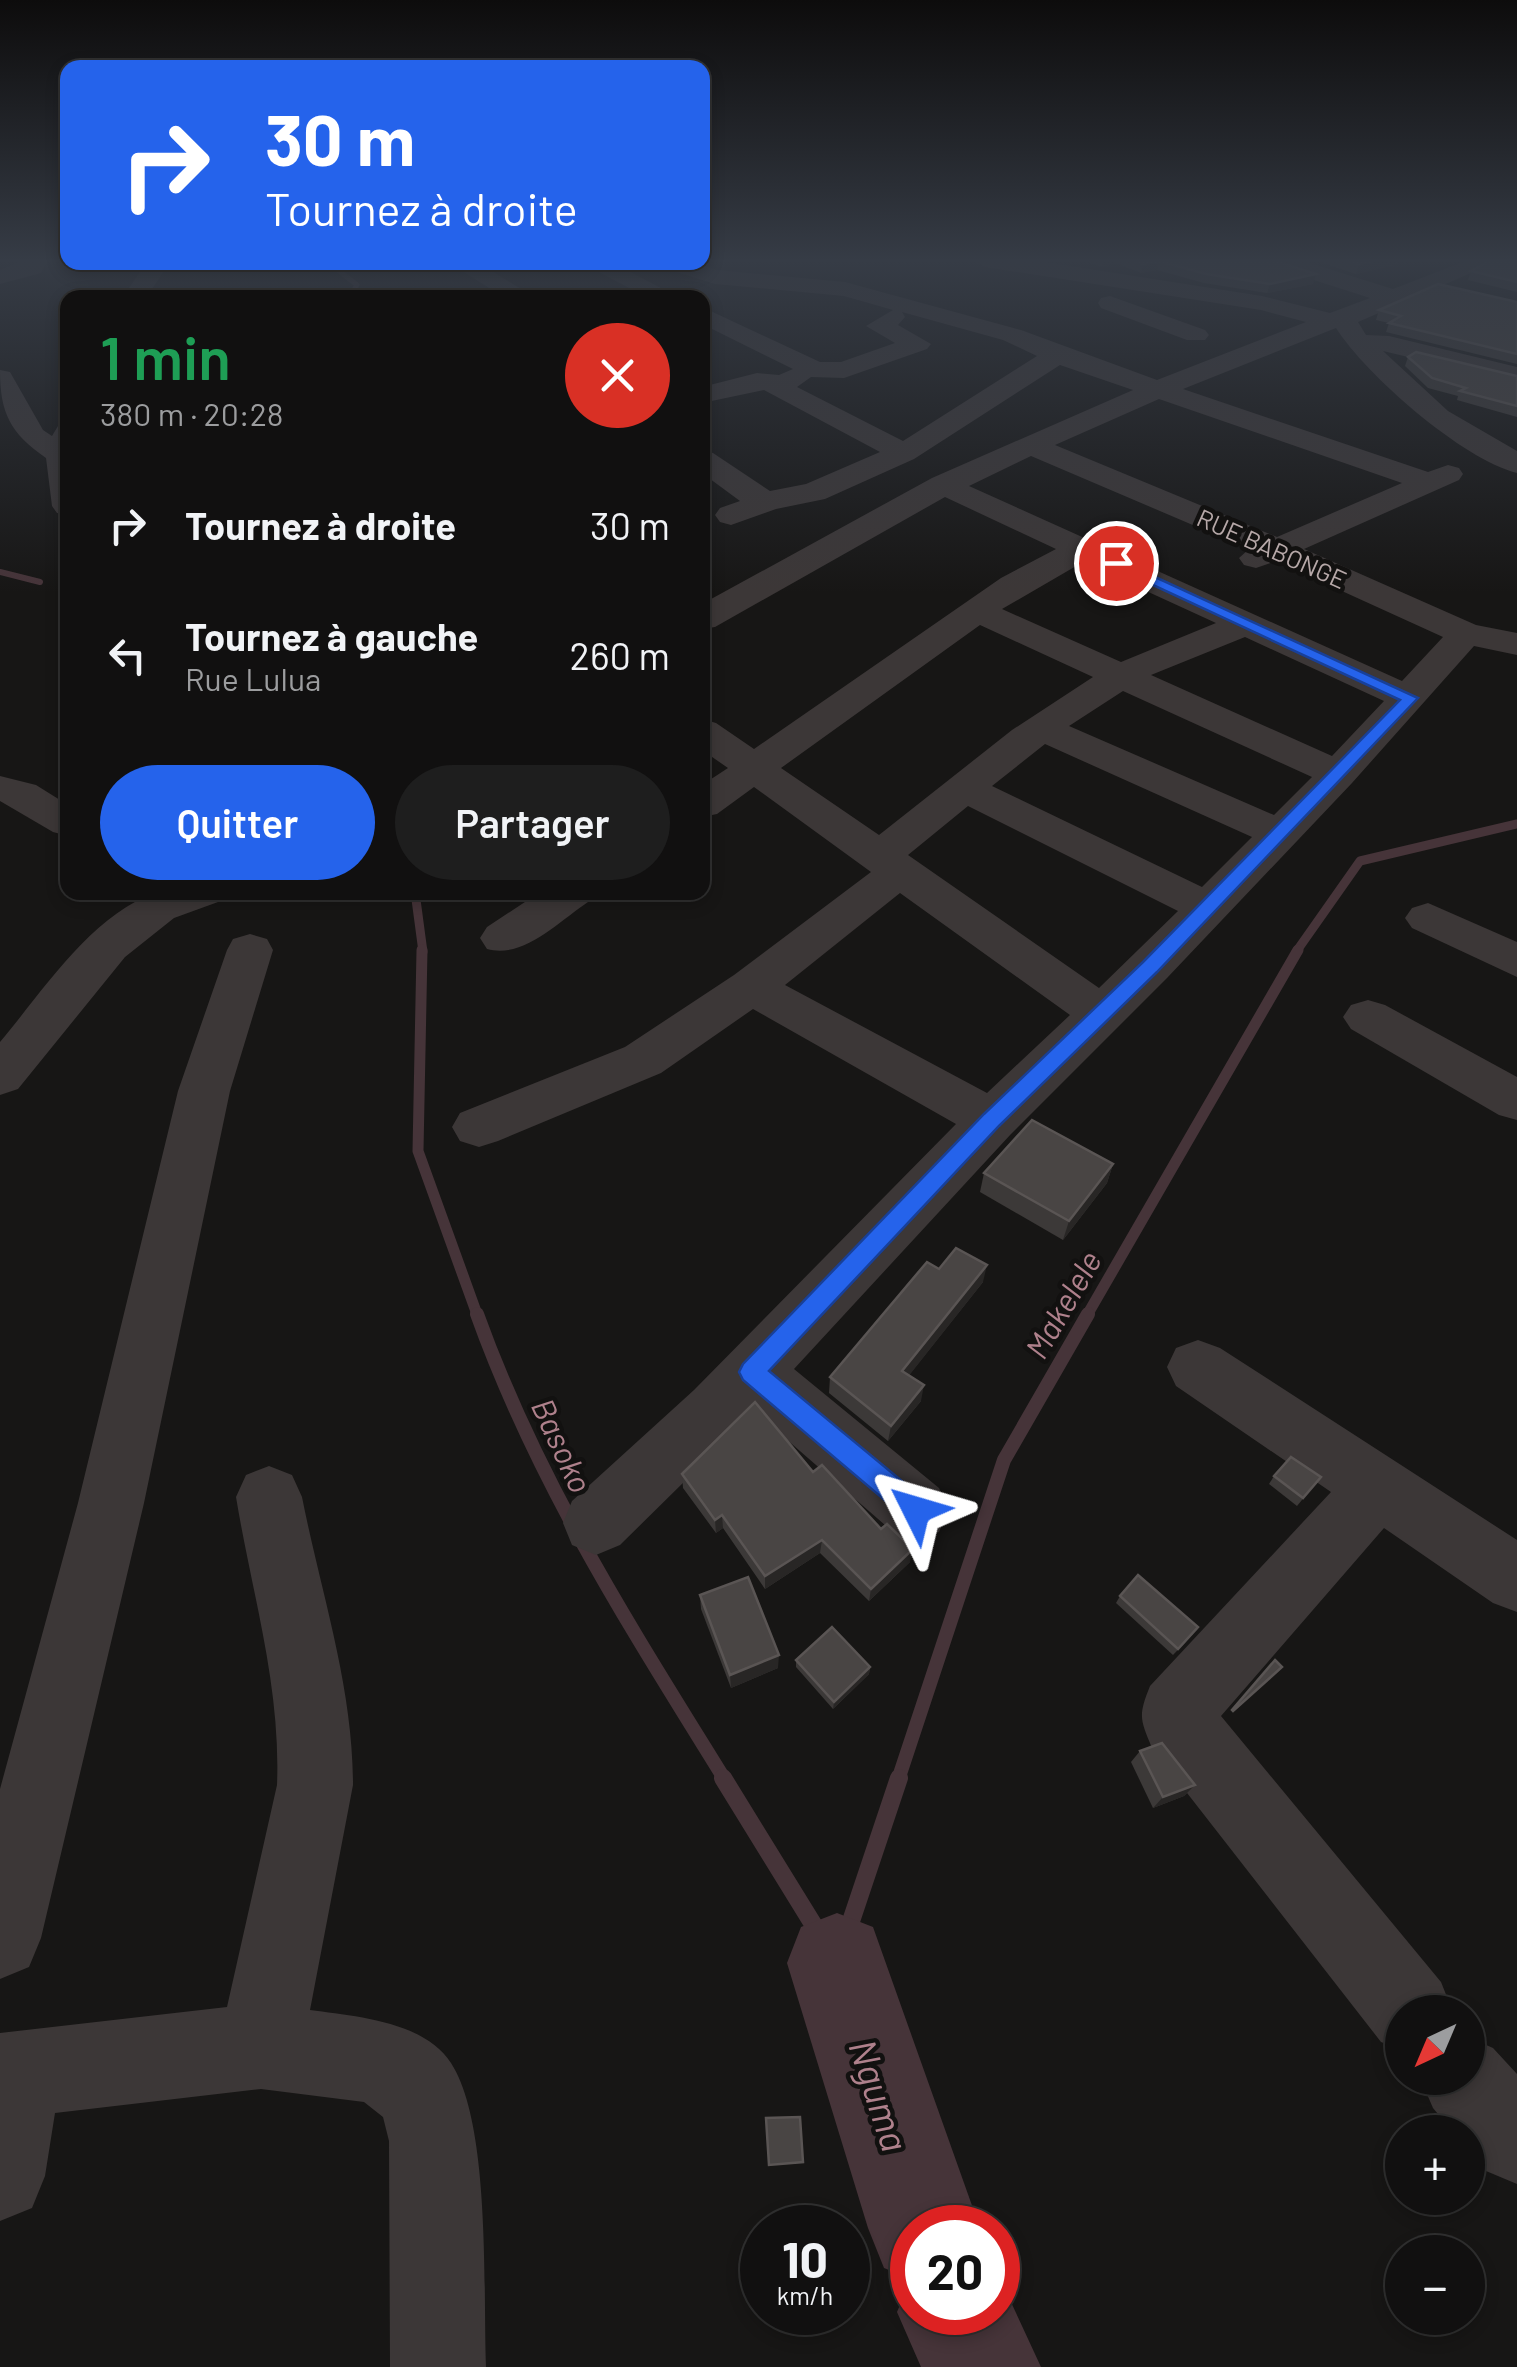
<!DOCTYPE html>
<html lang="fr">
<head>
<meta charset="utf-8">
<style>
  :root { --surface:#111010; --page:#1e1e1e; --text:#f1f3f6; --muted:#9c9d9f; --line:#303030; --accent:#2563eb }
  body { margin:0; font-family:Barlow,sans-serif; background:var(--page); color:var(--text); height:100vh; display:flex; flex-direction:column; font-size:38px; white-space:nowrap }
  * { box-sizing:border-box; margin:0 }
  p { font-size:32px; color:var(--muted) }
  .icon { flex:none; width:55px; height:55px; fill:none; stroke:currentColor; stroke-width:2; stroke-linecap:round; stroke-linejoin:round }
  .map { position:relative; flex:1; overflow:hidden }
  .sheet { position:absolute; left:60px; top:290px; width:650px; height:610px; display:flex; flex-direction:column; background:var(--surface); border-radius:20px; box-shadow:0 5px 15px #0003,0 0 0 2px var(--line) }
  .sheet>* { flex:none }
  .top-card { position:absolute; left:60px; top:60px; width:650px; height:210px; border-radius:20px; box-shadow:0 5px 15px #0003,0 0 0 2px var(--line); background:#2563eb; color:#fff; overflow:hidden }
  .needle { width:65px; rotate:224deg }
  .controls { position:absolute; left:1385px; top:1995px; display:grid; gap:20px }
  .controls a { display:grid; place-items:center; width:100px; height:100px; border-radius:50%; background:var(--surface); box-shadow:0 5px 15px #0003,0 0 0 2px var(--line); font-size:50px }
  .speed { position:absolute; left:740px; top:2205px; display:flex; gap:20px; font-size:50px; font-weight:700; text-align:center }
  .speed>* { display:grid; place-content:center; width:130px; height:130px; border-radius:50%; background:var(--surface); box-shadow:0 5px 15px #0003,0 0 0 2px var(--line); line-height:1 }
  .speed small { font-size:25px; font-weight:400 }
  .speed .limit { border:15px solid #d22; background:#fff; color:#111 }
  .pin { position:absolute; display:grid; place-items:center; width:85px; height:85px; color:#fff; margin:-42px; border:5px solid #fff; border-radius:50%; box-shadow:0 2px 10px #0007 }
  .me { position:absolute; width:110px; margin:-55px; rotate:310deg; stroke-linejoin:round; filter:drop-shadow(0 0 8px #0008) }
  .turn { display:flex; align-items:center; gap:35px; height:210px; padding:0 40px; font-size:45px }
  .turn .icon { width:130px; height:130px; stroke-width:2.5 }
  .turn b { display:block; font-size:70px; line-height:85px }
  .round { display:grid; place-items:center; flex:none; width:105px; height:105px; border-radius:52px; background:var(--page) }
  .headline { display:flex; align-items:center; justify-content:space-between; height:170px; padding:0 40px }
  h1 { font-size:60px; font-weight:600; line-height:75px; color:#1e9e55 }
  .cta { display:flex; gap:20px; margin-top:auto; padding:20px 40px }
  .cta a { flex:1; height:115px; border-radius:60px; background:var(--accent); color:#fff; font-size:40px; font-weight:600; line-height:115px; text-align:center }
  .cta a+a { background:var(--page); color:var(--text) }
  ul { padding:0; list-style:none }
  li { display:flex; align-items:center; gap:30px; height:130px; padding:0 40px }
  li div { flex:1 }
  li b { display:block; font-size:38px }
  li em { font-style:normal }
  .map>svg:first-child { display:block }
</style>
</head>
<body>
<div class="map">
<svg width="1517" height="2367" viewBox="0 0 1517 2367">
  <rect width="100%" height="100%" fill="#171615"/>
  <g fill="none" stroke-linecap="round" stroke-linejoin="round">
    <path stroke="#463439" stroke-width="5" d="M 328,262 L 357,285 L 349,298"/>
    <path stroke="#463439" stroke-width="6" d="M 0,572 L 40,582"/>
    <g stroke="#463439" stroke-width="9">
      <path d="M 415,892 L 423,952"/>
      <path d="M 1296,952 L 1360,861 L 1517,824"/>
    </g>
    <g stroke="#463439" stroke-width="11">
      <path d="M 422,950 L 418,1151 L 478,1317"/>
      <path d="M 1086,1317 L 1298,950"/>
    </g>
    <g stroke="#463439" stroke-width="14">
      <path d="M 477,1314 C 538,1484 631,1628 725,1780"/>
      <path d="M 898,1780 L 1004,1460 L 1088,1314"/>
    </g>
    <g stroke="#463439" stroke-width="18">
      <path d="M 723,1778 L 837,1963"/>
      <path d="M 837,1963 L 899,1778"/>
    </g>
    <path fill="#463439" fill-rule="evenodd" d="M 837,1913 L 873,1927 L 980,2228 L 912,2228 L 912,2312 L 998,2312 L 998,2274 L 1041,2367 L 921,2367 L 897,2312 L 911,2279 L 884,2268 L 868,2228 L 787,1963 L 801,1927 Z"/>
    <g fill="#3c3737" fill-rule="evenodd">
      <path d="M 24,260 L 47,260 L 41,273 L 0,284 L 0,270 Z"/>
      <path d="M 974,260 L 1032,260 L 1262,296 L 1330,313 L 1370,298 L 1267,265 L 1264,260 L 1300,260 L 1393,289 L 1468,260 L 1501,260 L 1358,322 L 1366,335 L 1389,336 L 1517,367 L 1517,383 L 1383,351 L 1448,411 L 1517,451 L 1517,473 C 1462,459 1366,375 1336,328 L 1183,389 L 1428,472 L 1448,465 L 1459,468 L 1463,474 L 1459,480 L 1304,549 L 1476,625 L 1517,633 L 1517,655 L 1474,646 L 1352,783 L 1167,978 L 1011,1134 L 794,1369 L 939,1488 L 949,1510 L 939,1532 L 916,1541 L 893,1532 L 755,1412 L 620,1545 L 596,1555 L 572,1545 L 563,1523 L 572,1501 L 694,1390 L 956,1124 L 753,1009 L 661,1073 L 498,1141 L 479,1147 L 460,1141 L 452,1127 L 460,1113 L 625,1047 L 734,975 L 871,872 L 754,787 L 717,814 L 702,817 L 702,785 L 728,768 L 702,750 L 702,719 L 716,723 L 754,749 L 1001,578 L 1056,549 L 945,497 L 715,627 L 702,629 L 702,604 L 932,478 L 1133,390 L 1060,365 L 914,459 L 825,499 L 776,509 L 731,525 L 720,522 L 715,515 L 720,508 L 740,501 L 702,473 L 702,450 L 713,453 L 770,491 L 806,484 L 880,452 L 764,390 L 702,403 L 702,387 L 757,373 L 779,375 L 793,369 L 702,324 L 702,307 L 820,362 L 841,362 L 895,343 L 866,326 L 893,310 L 844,296 L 715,284 L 660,267 L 657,262 L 693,262 L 717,270 L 845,282 L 1021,330 L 1157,380 L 1306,322 L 1261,310 L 985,267 ZM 902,312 L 1003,340 L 1037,356 L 903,441 L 797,387 L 811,377 L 844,378 L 927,349 L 931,344 L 898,325 L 905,317 ZM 1159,399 L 1402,483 L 1277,537 L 1055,445 ZM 1031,456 L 1249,549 L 1239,558 L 1244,565 L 1256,568 L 1276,561 L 1443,637 L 1402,681 L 969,486 ZM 1083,562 L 1216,623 L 1121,662 L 1002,609 ZM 980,625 L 1093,677 L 1012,730 L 879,835 L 781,768 ZM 1245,637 L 1384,701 L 1332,756 L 1151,675 ZM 1123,691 L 1312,777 L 1274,815 L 1069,726 ZM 1045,744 L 1252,837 L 1202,887 L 992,786 ZM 968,806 L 1178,911 L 1099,988 L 908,855 ZM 900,893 L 1070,1015 L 987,1093 L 785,985 Z"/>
      <path d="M 147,262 L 170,262 L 146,298 L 122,298 Z"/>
      <path d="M 448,262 L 477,262 L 536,298 L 505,298 Z"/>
      <path d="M 580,262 L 611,262 L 680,298 L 648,298 Z"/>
      <path d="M 1110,296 L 1205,330 L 1209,335 L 1205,340 L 1187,340 L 1101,308 L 1098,303 L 1101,298 Z"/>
      <path d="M 0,370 L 10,372 L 43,430 L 52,436 L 58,426 L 68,423 L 68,515 L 57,513 L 52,506 L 46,458 C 10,433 0,413 0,370 Z"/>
      <path d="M 0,776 L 36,785 L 68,805 L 68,836 L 53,832 L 0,801 Z"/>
      <path d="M 157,892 L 224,892 L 218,902 L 174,918 L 125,957 L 18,1089 L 0,1095 L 0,1042 C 44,990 90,916 157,892 Z"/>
      <path d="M 540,892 L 594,892 L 588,902 C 558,922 524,959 487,949 L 480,938 L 487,927 Z"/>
      <path d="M 1428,903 L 1517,942 L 1517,977 L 1412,928 L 1405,918 L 1412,908 Z"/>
      <path d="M 250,934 L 267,939 L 273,950 L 230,1091 L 144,1503 L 41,1938 L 29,1967 L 0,1979 L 0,1789 L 78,1503 L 178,1091 L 227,950 L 233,939 Z"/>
      <path d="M 1368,1000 L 1385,1005 L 1517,1077 L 1517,1120 L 1499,1115 L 1351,1029 L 1343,1017 L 1351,1005 Z"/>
      <path d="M 1198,1340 L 1220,1348 L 1517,1540 L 1517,1612 L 1493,1603 L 1384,1528 L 1221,1716 L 1441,1982 L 1453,2012 L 1402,2012 L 1402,2050 L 1381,2042 L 1152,1748 C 1140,1719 1138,1716 1150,1686 L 1331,1492 L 1176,1386 L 1167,1367 L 1176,1348 Z"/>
      <path d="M 269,1466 L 292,1475 L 302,1497 C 321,1593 353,1686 353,1785 L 310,2010 C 354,2016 424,2021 451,2063 C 491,2125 483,2290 486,2367 L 390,2367 L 389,2141 L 383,2117 L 364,2102 L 261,2089 L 55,2113 L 45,2176 L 32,2208 L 0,2221 L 0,2033 L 227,2007 L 277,1785 C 281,1686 252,1594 236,1497 L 246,1475 Z"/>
      <path d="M 1468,2037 L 1493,2048 L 1517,2074 L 1517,2184 L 1486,2171 L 1468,2150 L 1468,2132 L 1453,2132 L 1433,2108 L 1420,2078 L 1468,2078 Z"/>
    </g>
  </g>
  <g fill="#3c3938">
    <path d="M 1083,260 L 1272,260 L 1313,284 L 1267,293 L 1204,283 L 1157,270 L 1141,273 L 1116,263 L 1102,267 Z"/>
    <path d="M 1314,260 L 1400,260 L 1399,264 L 1356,274 Z"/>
    <path d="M 1517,260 L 1517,292 L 1468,280 L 1471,271 Z"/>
    <path d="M 1517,302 L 1517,364 L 1386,332 L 1389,323 L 1376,320 L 1379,310 Z"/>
    <path d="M 1408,357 L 1517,376 L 1517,417 L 1457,400 L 1458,396 L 1428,388 L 1405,366 Z"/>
    <path d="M 1113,1164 L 1107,1183 L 1063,1240 L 980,1192 L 984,1173 Z"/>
    <path d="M 939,1269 L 983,1282 L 909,1375 L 921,1401 L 888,1441 L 829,1393 L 830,1377 Z"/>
    <path d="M 813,1472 L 910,1562 L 869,1601 L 820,1553 L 765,1589 L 723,1528 L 716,1533 L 683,1488 L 682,1474 Z"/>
    <path d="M 1274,1476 L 1321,1477 L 1297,1506 L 1269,1484 Z"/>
    <path d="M 700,1595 L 778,1668 L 731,1688 L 701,1609 Z"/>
    <path d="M 1120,1596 L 1193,1634 L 1173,1655 L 1116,1603 Z"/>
    <path d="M 796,1660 L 870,1667 L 869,1674 L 833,1709 L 796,1667 Z"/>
    <path d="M 1140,1751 L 1195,1785 L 1184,1796 L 1153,1808 L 1131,1762 Z"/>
  </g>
  <g fill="#282625">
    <path d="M 1103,260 L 1117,260 L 1116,263 L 1102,267 Z"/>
    <path d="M 1376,260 L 1400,260 L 1399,264 L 1356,274 L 1359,264 Z"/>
    <path d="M 1159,261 L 1157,270 L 1141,273 L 1143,264 Z"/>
    <path d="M 1316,274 L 1313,284 L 1267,293 L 1270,284 Z"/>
    <path d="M 1113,1164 L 1107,1183 L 1063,1240 L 1069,1221 Z"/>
    <path d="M 987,1265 L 983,1282 L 900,1387 L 902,1371 Z"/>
    <path d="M 924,1385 L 921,1401 L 888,1441 L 891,1426 Z"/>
    <path d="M 722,1515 L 723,1528 L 716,1533 L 715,1520 Z"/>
    <path d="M 822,1540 L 820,1553 L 765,1589 L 765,1576 Z"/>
    <path d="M 913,1549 L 910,1562 L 869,1601 L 871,1589 Z"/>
    <path d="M 779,1655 L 778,1668 L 731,1688 L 730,1675 Z"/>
    <path d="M 870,1667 L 869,1674 L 833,1709 L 834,1702 Z"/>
    <path d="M 1195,1785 L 1184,1796 L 1153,1808 L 1163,1797 Z"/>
  </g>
  <g fill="#494544" stroke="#5a5554" stroke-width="2.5">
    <path d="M 1134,260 L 1272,260 L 1316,274 L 1270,284 L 1206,274 L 1159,261 L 1143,264 Z"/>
    <path d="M 1347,260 L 1376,260 L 1359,264 Z"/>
    <path d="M 1491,260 L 1517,260 L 1517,282 L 1471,271 Z"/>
    <path d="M 1438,284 L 1517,302 L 1517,354 L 1389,323 L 1401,316 L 1379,310 Z"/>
    <path d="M 1416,352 L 1517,376 L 1517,406 L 1460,391 L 1466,388 L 1432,378 L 1408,357 Z"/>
    <path d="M 1032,1120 L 1113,1164 L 1069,1221 L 984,1173 Z"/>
    <path d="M 956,1248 L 987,1265 L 902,1371 L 924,1385 L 891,1426 L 830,1377 L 927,1262 L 939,1269 Z"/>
    <path d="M 755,1402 L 813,1472 L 822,1465 L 881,1529 L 887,1524 L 913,1549 L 871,1589 L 822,1540 L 765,1576 L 722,1515 L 715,1520 L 682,1474 Z"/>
    <path d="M 1291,1457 L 1321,1477 L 1303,1498 L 1274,1476 Z"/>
    <path d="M 1138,1575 L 1198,1627 L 1178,1649 L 1120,1596 Z"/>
    <path d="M 748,1577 L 779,1655 L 730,1675 L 700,1595 Z"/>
    <path d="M 832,1627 L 870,1667 L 834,1702 L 796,1660 Z"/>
    <path d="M 1275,1660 L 1282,1667 L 1233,1711 L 1232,1710 Z"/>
    <path d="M 1162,1743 L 1195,1785 L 1163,1797 L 1140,1751 Z"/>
    <path d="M 800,2117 L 803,2162 L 769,2165 L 766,2118 Z"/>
  </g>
  <linearGradient id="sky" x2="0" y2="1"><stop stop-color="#0d0c0c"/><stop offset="0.44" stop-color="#363c46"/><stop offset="1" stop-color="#363c46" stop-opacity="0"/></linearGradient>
  <rect width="1517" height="592" fill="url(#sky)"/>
  <path fill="#2563eb" stroke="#184099" stroke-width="2.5" d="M 1116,559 L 1418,698 L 1157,972 L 999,1126 L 769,1371 L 926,1501 L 930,1510 L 926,1519 L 916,1523 L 907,1519 L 743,1380 L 739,1372 L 743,1364 L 984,1114 L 1143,962 L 1400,700 L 1112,566 L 1110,563 Z"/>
  <g text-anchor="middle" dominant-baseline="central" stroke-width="9" stroke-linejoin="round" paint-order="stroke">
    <g font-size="25" fill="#b6a8a8" stroke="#121110">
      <text transform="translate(1272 548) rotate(24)">RUE BABONGE</text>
    </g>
    <g font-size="32" font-style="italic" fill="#af818c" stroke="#121110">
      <text transform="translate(1062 1304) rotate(-60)">Makelele</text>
      <text transform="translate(563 1445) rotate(65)">Basoko</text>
    </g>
    <g font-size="38" font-style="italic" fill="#af818c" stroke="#121110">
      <text transform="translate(880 2095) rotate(72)">Nguma</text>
    </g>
  </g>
</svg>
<div class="controls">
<a><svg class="needle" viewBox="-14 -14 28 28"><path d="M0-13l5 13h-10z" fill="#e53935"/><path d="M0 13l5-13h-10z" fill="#9c9d9f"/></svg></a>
<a>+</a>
<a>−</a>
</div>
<div class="speed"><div>10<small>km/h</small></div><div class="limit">20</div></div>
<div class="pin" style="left:1116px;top:563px;background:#d93025"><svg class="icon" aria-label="arrive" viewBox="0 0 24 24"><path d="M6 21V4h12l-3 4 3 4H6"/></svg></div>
<svg class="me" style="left:916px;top:1510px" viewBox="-20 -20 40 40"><path d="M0-17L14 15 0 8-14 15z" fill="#2563eb" stroke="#fff" stroke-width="4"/></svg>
<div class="top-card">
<div class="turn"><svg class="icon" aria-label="right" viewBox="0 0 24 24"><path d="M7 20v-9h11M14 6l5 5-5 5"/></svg><div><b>30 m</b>Tournez à droite</div></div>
</div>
<section class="sheet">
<div class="headline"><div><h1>1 min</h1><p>380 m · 20:28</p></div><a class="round" style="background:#d93025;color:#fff"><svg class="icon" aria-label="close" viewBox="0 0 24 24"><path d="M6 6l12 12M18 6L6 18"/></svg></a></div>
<ul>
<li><svg class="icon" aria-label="right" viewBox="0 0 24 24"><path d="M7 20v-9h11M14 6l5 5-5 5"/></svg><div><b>Tournez à droite</b></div><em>30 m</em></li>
<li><svg class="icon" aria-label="left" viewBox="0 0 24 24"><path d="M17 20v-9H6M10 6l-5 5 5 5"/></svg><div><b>Tournez à gauche</b><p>Rue Lulua</p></div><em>260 m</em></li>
</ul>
<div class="cta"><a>Quitter</a><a>Partager</a></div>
</section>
</div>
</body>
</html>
